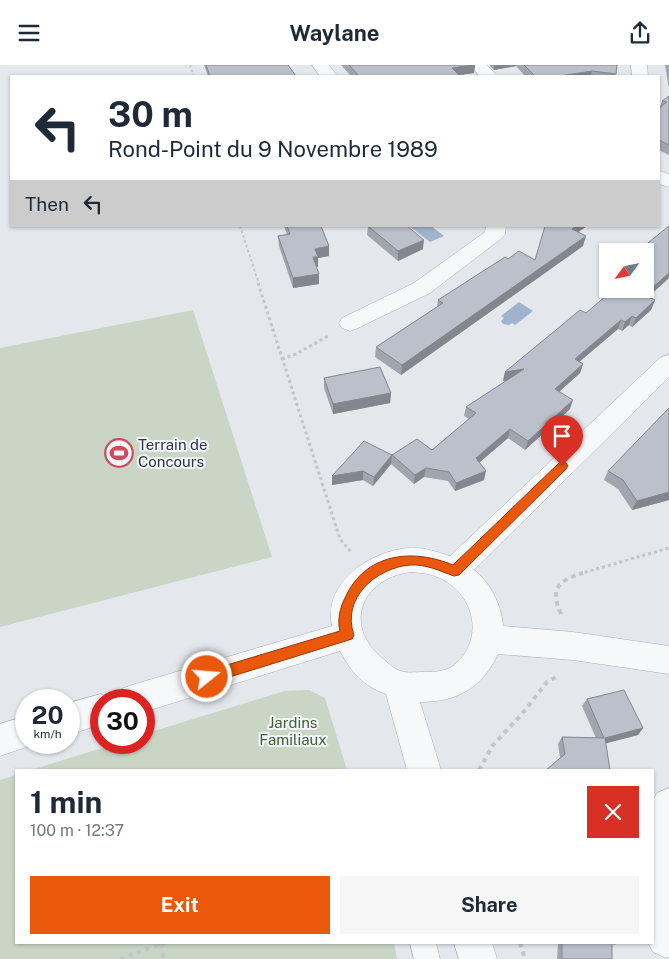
<!DOCTYPE html>
<html lang="en">
<head>
<meta charset="utf-8">
<style>
  :root { --surface:#fff; --page:#f6f6f7; --text:#1f2937; --muted:#747a83; --accent:#ea580c }
  body { margin:0; font-family:"Public Sans",sans-serif; background:var(--page); color:var(--text); height:100vh; display:flex; flex-direction:column; font-size:19px; white-space:nowrap }
  * { box-sizing:border-box; margin:0 }
  p { font-size:16px; color:var(--muted) }
  .icon { flex:none; width:28px; height:28px; fill:none; stroke:currentColor; stroke-width:2; stroke-linecap:round; stroke-linejoin:round }
  .map { position:relative; flex:1; overflow:hidden }
  .side { position:absolute; left:15px; top:704px; width:639px; height:175px; display:flex; flex-direction:column; background:var(--surface); border-radius:0px; box-shadow:0 1px 4px #0004 }
  .side>* { flex:none }
  .banner { position:absolute; left:10px; top:10px; width:650px; height:152px; border-radius:0px; box-shadow:0 1px 4px #0004; background:#fff; color:var(--text); overflow:hidden }
  .needle { width:32px; rotate:237deg }
  .tools { position:absolute; left:599px; top:178px; display:grid; gap:10px }
  .tools a { display:grid; place-items:center; width:55px; height:55px; border-radius:0px; background:var(--surface); box-shadow:0 1px 4px #0004; font-size:25px }
  .speed { position:absolute; left:15px; top:624px; display:flex; gap:10px; font-size:25px; font-weight:700; text-align:center }
  .speed>* { display:grid; place-content:center; width:65px; height:65px; border-radius:50%; background:var(--surface); box-shadow:0 1px 4px #0004; line-height:1 }
  .speed small { font-size:12px; font-weight:400 }
  .speed .limit { border:8px solid #d22; background:#fff; color:#111 }
  .pin { position:absolute; display:grid; place-items:center; width:42px; height:42px; color:#fff; margin:-51px -21px; border-radius:50% 50% 50% 0; rotate:-45deg; box-shadow:0 0 5px #0007 }
  .pin .icon { rotate:45deg }
  .me { position:absolute; width:55px; margin:-28px; rotate:73deg; stroke-linejoin:round; filter:drop-shadow(0 0 4px #0008) }
  .turn { display:flex; align-items:center; gap:18px; height:105px; padding:0 15px; font-size:22px }
  .turn .icon { width:65px; height:65px; stroke-width:2.5 }
  .turn b { display:block; font-size:35px; line-height:42px }
  .then { display:flex; align-items:center; height:48px; padding:0 15px; background:#0003; gap:10px; font-size:19px }
  .round { display:grid; place-items:center; flex:none; width:52px; height:52px; border-radius:0px; background:var(--page) }
  .summary { display:flex; align-items:center; justify-content:space-between; height:85px; padding:0 15px }
  h1 { font-size:30px; font-weight:700; line-height:38px }
  .button { display:flex; gap:10px; margin-top:auto; padding:10px 15px }
  .button a { flex:1; height:58px; border-radius:0px; background:var(--accent); color:#fff; font-size:20px; font-weight:700; line-height:58px; text-align:center }
  .button a+a { background:var(--page); color:var(--text) }
  header { display:flex; justify-content:space-between; align-items:center; height:65px; padding:0 15px; background:var(--surface); font-size:22px; font-weight:700 }
  .map>svg:first-child { display:block }
</style>
</head>
<body>
<header><svg class="icon" aria-label="menu" viewBox="0 0 24 24"><path d="M4 6h16M4 12h16M4 18h16"/></svg>Waylane<svg class="icon" aria-label="share" viewBox="0 0 24 24"><path d="M12 15V3M7 8l5-5 5 5M5 13v7h14v-7"/></svg></header>
<div class="map">
<svg width="669" height="894" viewBox="0 0 669 894">
  <rect width="100%" height="100%" fill="#e4e7ec"/>
  <g fill="#c9d6c5">
    <path d="M 193,245 L 272,492 L 0,562 L 0,283 Z"/>
    <path d="M 309,625 L 325,633 L 347,705 L 31,705 L 118,678 L 144,678 L 144,669 L 285,626 Z"/>
    <path d="M 16,710 L 16,878 L 394,878 L 397,894 L 0,894 L 0,715 Z"/>
  </g>
  <g fill="#9fb4cc">
    <path d="M 409,161 L 431,161 L 444,171 L 430,177 Z"/>
    <path d="M 519,237 L 533,246 L 515,260 L 512,258 L 509,260 L 503,259 L 501,256 L 504,253 L 501,251 Z"/>
  </g>
  <g fill="none" stroke-linecap="round" stroke-linejoin="round">
    <defs>
      <path id="service" d="M 410,878 L 436,878 L 440,894 L 414,894 Z"/>
      <g id="minor">
        <path d="M 312,0 L 329,0 L 337,11 L 320,11 Z"/>
        <path d="M 469,0 L 487,0 L 497,11 L 480,11 Z"/>
        <path d="M 631,0 L 647,0 L 648,11 L 632,11 Z"/>
        <path d="M 659,106 L 669,109 L 669,122 L 659,119 Z"/>
        <path d="M 486,161 L 506,161 L 505,169 L 502,173 L 430,228 L 358,263 L 350,266 L 342,263 L 339,258 L 342,253 L 414,218 L 485,167 Z"/>
        <path d="M 669,290 L 669,312 L 474,505 C 490,517 502,541 503,561 L 573,567 L 669,581 L 669,609 L 573,595 L 498,589 C 482,623 457,637 420,637 L 441,705 L 407,705 L 386,629 C 362,620 352,608 340,586 L 144,647 L 144,635 L 116,635 L 121,624 L 132,620 L 332,561 C 323,517 370,486 409,483 C 423,482 437,487 450,491 L 661,292 ZM 411,507 C 420,508 429,508 437,512 C 475,527 486,575 453,601 C 444,607 433,607 423,607 C 417,607 410,608 404,607 C 395,605 389,599 382,593 C 342,560 362,513 411,507 Z"/>
        <path d="M 101,629 L 113,635 L 101,635 L 101,659 L 69,670 L 69,638 Z"/>
        <path d="M 26,651 L 26,678 L 38,678 L 0,691 L 0,659 Z"/>
        <path d="M 669,723 L 669,892 L 666,893 L 653,887 L 648,878 L 652,878 L 652,737 L 657,728 Z"/>
        <path d="M 454,878 L 492,878 L 497,894 L 459,894 Z"/>
      </g>
    </defs>
    <use href="#service" stroke="#a9aeb7" stroke-width="1"/>
    <use href="#minor" stroke="#a9aeb7" stroke-width="1"/>
    <g stroke="#c2c5cb" stroke-width="2" stroke-dasharray="2.5 2.5" stroke-linecap="butt">
      <path d="M 190,0 L 194,11"/>
      <path d="M 240,161 L 259,219"/>
    </g>
    <g stroke="#c2c5cb" stroke-width="3" stroke-dasharray="3 3" stroke-linecap="butt">
      <path d="M 258,218 L 340,474 L 351,487"/>
      <path d="M 282,294 L 296,289 L 328,271"/>
      <path d="M 579,509 L 669,483"/>
    </g>
    <g stroke="#c2c5cb" stroke-width="4" stroke-dasharray="4.5 4.5" stroke-linecap="butt">
      <path d="M 561,549 C 549,523 559,515 583,508"/>
      <path d="M 479,705 L 493,680 L 522,649 L 547,617 L 558,611"/>
      <path d="M 520,878 L 525,894"/>
      <path d="M 161,879 L 164,894"/>
      <path d="M 120,894 L 165,878"/>
    </g>
    <use href="#service" fill="#f7f8fa" fill-rule="evenodd"/>
    <use href="#minor" fill="#f7f8fa" fill-rule="evenodd"/>
  </g>
  <g fill="#a1a5ae">
    <path d="M 204,0 L 288,0 L 296,11 L 208,11 Z"/>
    <path d="M 341,0 L 475,0 L 474,8 L 459,10 L 460,11 L 351,11 Z"/>
    <path d="M 489,0 L 617,0 L 615,11 L 525,11 L 516,1 L 494,5 Z"/>
    <path d="M 665,0 L 669,0 L 669,24 Z"/>
    <path d="M 669,31 L 669,90 L 659,85 L 659,43 L 660,42 L 662,36 Z"/>
    <path d="M 284,161 L 321,161 L 329,181 L 329,191 L 318,193 L 318,202 L 316,202 L 319,209 L 319,219 L 293,223 L 279,181 L 278,171 L 287,170 Z"/>
    <path d="M 368,161 L 423,184 L 398,196 L 367,170 Z"/>
    <path d="M 669,161 L 669,213 L 648,232 L 655,235 L 651,245 L 632,262 L 629,260 L 622,266 L 618,264 L 579,297 L 583,299 L 580,308 L 559,327 L 570,344 L 525,385 L 508,373 L 480,397 L 484,415 L 455,426 L 448,416 L 424,412 L 414,419 L 391,399 L 373,421 L 363,415 L 332,420 L 332,411 L 392,390 L 432,385 L 469,354 L 464,351 L 466,342 L 506,316 L 503,316 L 505,307 L 586,248 L 645,224 Z"/>
    <path d="M 579,167 L 583,181 L 401,310 L 375,292 L 376,282 L 437,242 L 438,235 L 508,194 L 535,195 Z"/>
    <path d="M 324,313 L 391,328 L 390,338 L 333,349 L 324,323 Z"/>
    <path d="M 608,406 L 669,435 L 632,445 L 618,424 L 604,415 Z"/>
    <path d="M 587,634 L 643,663 L 638,670 L 605,678 L 560,693 L 558,679 L 562,672 L 596,673 L 582,641 Z"/>
    <path d="M 558,878 L 618,878 L 615,880 L 612,879 L 612,894 L 557,894 Z"/>
  </g>
  <g fill="#83868d">
    <path d="M 472,0 L 475,0 L 474,8 L 451,11 L 452,3 Z"/>
    <path d="M 494,0 L 516,0 L 516,1 L 494,5 Z"/>
    <path d="M 592,6 L 591,11 L 560,11 Z"/>
    <path d="M 576,161 L 587,161 L 569,174 L 572,164 Z"/>
    <path d="M 586,171 L 583,181 L 401,310 L 402,300 Z"/>
    <path d="M 424,175 L 423,184 L 398,196 L 398,186 Z"/>
    <path d="M 329,181 L 329,191 L 318,193 L 318,202 L 313,202 L 313,192 L 315,184 Z"/>
    <path d="M 669,208 L 669,213 L 640,239 L 644,230 Z"/>
    <path d="M 319,209 L 319,219 L 293,223 L 293,213 Z"/>
    <path d="M 655,235 L 651,245 L 632,262 L 636,253 Z"/>
    <path d="M 632,251 L 629,260 L 622,266 L 625,257 Z"/>
    <path d="M 621,255 L 618,264 L 572,303 L 575,294 Z"/>
    <path d="M 583,299 L 580,308 L 552,333 L 555,324 Z"/>
    <path d="M 524,304 L 522,313 L 503,316 L 505,307 Z"/>
    <path d="M 391,328 L 390,338 L 333,349 L 333,339 Z"/>
    <path d="M 573,335 L 570,344 L 525,385 L 528,376 Z"/>
    <path d="M 510,364 L 508,373 L 474,402 L 476,393 Z"/>
    <path d="M 392,390 L 391,399 L 373,421 L 374,412 Z"/>
    <path d="M 426,403 L 424,412 L 414,419 L 415,410 Z"/>
    <path d="M 363,406 L 363,415 L 332,420 L 332,411 Z"/>
    <path d="M 486,406 L 484,415 L 455,426 L 456,418 Z"/>
    <path d="M 669,427 L 669,435 L 632,445 L 637,436 Z"/>
    <path d="M 643,663 L 638,670 L 600,680 L 605,673 Z"/>
  </g>
  <g fill="#bbc0ca" stroke="#83868d">
    <path d="M 206,0 L 288,0 L 296,11 L 210,11 Z"/>
    <path d="M 349,0 L 472,0 L 452,3 L 460,11 L 359,11 Z"/>
    <path d="M 524,0 L 617,0 L 616,9 L 592,6 L 560,11 L 535,11 Z"/>
    <path d="M 669,31 L 669,80 L 659,75 L 659,43 L 667,37 L 662,36 Z"/>
    <path d="M 287,161 L 321,161 L 329,181 L 315,184 L 318,192 L 313,192 L 319,209 L 293,213 L 278,171 L 290,169 Z"/>
    <path d="M 368,161 L 407,161 L 424,175 L 398,186 Z"/>
    <path d="M 545,161 L 576,161 L 572,164 L 586,171 L 402,300 L 376,282 L 443,238 L 438,235 L 505,192 L 508,194 L 519,186 L 535,195 Z"/>
    <path d="M 669,161 L 669,208 L 644,230 L 655,235 L 636,253 L 632,251 L 625,257 L 621,255 L 575,294 L 583,299 L 555,324 L 573,335 L 528,376 L 510,364 L 476,393 L 486,406 L 456,418 L 449,407 L 426,403 L 415,410 L 392,390 L 417,374 L 432,385 L 476,348 L 466,342 L 524,304 L 505,307 L 580,245 L 586,248 L 614,224 L 645,224 L 645,186 L 638,186 Z"/>
    <path d="M 380,302 L 391,328 L 333,339 L 324,313 Z"/>
    <path d="M 669,343 L 669,427 L 637,436 L 623,415 L 608,406 Z"/>
    <path d="M 364,376 L 392,390 L 374,412 L 363,406 L 332,411 Z"/>
    <path d="M 624,625 L 643,663 L 605,673 L 610,705 L 546,705 L 565,689 L 562,672 L 604,673 L 587,634 Z"/>
    <rect x="562" y="878" width="50" height="16"/>
  </g>
  <path fill="#ea580c" stroke="#983908" d="M 562,397 L 566,398 L 568,401 L 566,404 L 459,510 L 454,511 C 440,506 426,499 410,500 C 376,503 341,533 354,570 L 352,574 L 207,619 L 202,617 L 200,612 L 202,608 L 207,606 L 340,566 C 337,556 340,542 345,533 C 365,488 412,483 453,500 L 559,398 Z"/>
  <defs>
    <symbol id="stadium-ring" viewBox="-11 -11 22 22"><circle r="9.5" fill="#f4f6f9" stroke="#d1495b" stroke-width="1.5"/><path d="M0-5a6.5 5 0 1 0 0 10a6.5 5 0 1 0 0-10ZM-3.5-1.8h7v3.6h-7Z" fill="#d1495b"/></symbol>
  </defs>
  <g fill-rule="evenodd">
    <use href="#stadium-ring" x="103" y="372" width="32" height="32"/>
  </g>
  <g text-anchor="middle" dominant-baseline="central" stroke-width="4" stroke-linejoin="round" paint-order="stroke">
    <g font-size="15" fill="#2b3445" stroke="#f4f6f9" text-anchor="start">
      <text x="138" y="379">Terrain de<tspan x="138" dy="17">Concours</tspan></text>
    </g>
    <g font-size="15" fill="#3f6138" stroke="#f4f6f9">
      <text x="293" y="657">Jardins<tspan x="293" dy="17">Familiaux</tspan></text>
    </g>
  </g>
</svg>
<div class="tools">
<a><svg class="needle" viewBox="-14 -14 28 28"><path d="M0-13l5 13h-10z" fill="#e53935"/><path d="M0 13l5-13h-10z" fill="#747a83"/></svg></a>
</div>
<div class="speed"><div>20<small>km/h</small></div><div class="limit">30</div></div>
<div class="pin" style="left:562px;top:401px;background:#d93025"><svg class="icon" aria-label="arrive" viewBox="0 0 24 24"><path d="M6 21V4h12l-3 4 3 4H6"/></svg></div>
<svg class="me" style="left:207px;top:612px" viewBox="-20 -20 40 40"><circle r="17" fill="#ea580c" stroke="#fff" stroke-width="3"/><path d="M0-11L8 9 0 5-8 9z" fill="#fff"/></svg>
<div class="banner">
<div class="turn"><svg class="icon" aria-label="left" viewBox="0 0 24 24"><path d="M17 20v-9H6M10 6l-5 5 5 5"/></svg><div><b>30 m</b>Rond-Point du 9 Novembre 1989</div></div>
<div class="then">Then<svg class="icon" aria-label="left" viewBox="0 0 24 24"><path d="M17 20v-9H6M10 6l-5 5 5 5"/></svg></div>
</div>
<section class="side">
<div class="summary"><div><h1>1 min</h1><p>100 m · 12:37</p></div><a class="round" style="background:#d93025;color:#fff"><svg class="icon" aria-label="close" viewBox="0 0 24 24"><path d="M6 6l12 12M18 6L6 18"/></svg></a></div>
<div class="button"><a>Exit</a><a>Share</a></div>
</section>
</div>
</body>
</html>
